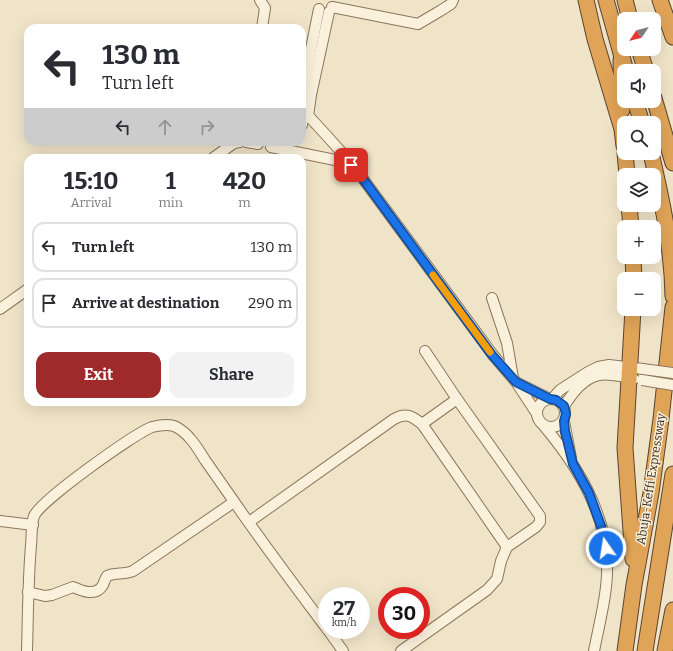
<!DOCTYPE html>
<html lang="en">
<head>
<meta charset="utf-8">
<style>
  :root { --surface:#fff; --page:#f2f2f3; --text:#2b2b33; --muted:#7c7c81; --line:#e1e1e2; --accent:#9e2a2b }
  body { margin:0; font-family:Bitter,serif; background:var(--page); color:var(--text); height:100vh; display:flex; flex-direction:column; font-size:15px; white-space:nowrap }
  * { box-sizing:border-box; margin:0 }
  p { font-size:13px; color:var(--muted) }
  .icon { flex:none; width:22px; height:22px; fill:none; stroke:currentColor; stroke-width:2; stroke-linecap:round; stroke-linejoin:round }
  .map { position:relative; flex:1; overflow:hidden }
  .panel { position:absolute; left:24px; top:154px; width:282px; height:252px; display:flex; flex-direction:column; background:var(--surface); border-radius:12px; box-shadow:0 4px 16px #0002 }
  .panel>* { flex:none }
  .guide { position:absolute; left:24px; top:24px; width:282px; height:122px; border-radius:12px; box-shadow:0 4px 16px #0002; background:#fff; color:var(--text); overflow:hidden }
  .needle { width:26px; rotate:235deg }
  .controls { position:absolute; left:617px; top:12px; display:grid; gap:8px }
  .controls a { display:grid; place-items:center; width:44px; height:44px; border-radius:8px; background:var(--surface); box-shadow:0 4px 16px #0002; font-size:20px }
  .speed { position:absolute; left:318px; top:587px; display:flex; gap:8px; font-size:20px; font-weight:700; text-align:center }
  .speed>* { display:grid; place-content:center; width:52px; height:52px; border-radius:50%; background:var(--surface); box-shadow:0 4px 16px #0002; line-height:1 }
  .speed small { font-size:10px; font-weight:400 }
  .speed .limit { border:6px solid #d22; background:#fff; color:#111 }
  .pin { position:absolute; display:grid; place-items:center; width:34px; height:34px; color:#fff; margin:-17px; border-radius:8px; box-shadow:0 2px 6px #0006 }
  .me { position:absolute; width:44px; margin:-22px; rotate:347deg; stroke-linejoin:round; filter:drop-shadow(0 0 3px #0008) }
  .turn { display:flex; align-items:center; gap:14px; height:84px; padding:0 12px; font-size:18px }
  .turn .icon { width:52px; height:52px; stroke-width:2.5 }
  .turn b { display:block; font-size:28px; line-height:34px }
  .lanes { display:flex; align-items:center; height:38px; padding:0 12px; background:#0003; justify-content:center; gap:20px; direction:ltr }
  .lanes .off { opacity:.35 }
  .eta { display:flex; justify-content:space-evenly; align-items:center; height:68px; text-align:center }
  .eta b { font-size:24px; font-weight:700; line-height:28px }
  .button { display:flex; gap:8px; margin-top:auto; padding:8px 12px }
  .button a { flex:1; height:46px; border-radius:12px; background:var(--accent); color:#fff; font-size:16px; font-weight:700; line-height:46px; text-align:center }
  .button a+a { background:var(--page); color:var(--text) }
  ul { padding:0; list-style:none }
  li { display:flex; align-items:center; gap:12px; height:50px; margin:0 8px 6px; padding:0 4px; border:2px solid var(--line); border-radius:12px }
  li div { flex:1 }
  li b { display:block; font-size:15px }
  li em { font-style:normal }
  .map>svg:first-child { display:block }
</style>
</head>
<body>
<div class="map">
<svg width="673" height="651" viewBox="0 0 673 651">
  <rect width="100%" height="100%" fill="#f0e4c8"/>
  <g fill="none" stroke-linecap="round" stroke-linejoin="round">
    <defs>
      <g id="minor">
        <path d="M 260,0 L 265,8 L 262,28"/>
        <path d="M 332,7 L 418,24 L 440,11 L 451,4 L 453,0"/>
        <path d="M 302,93 L 319,9"/>
        <path d="M 302,109 L 327,136 L 352,164"/>
        <path d="M 308,116 L 311,95 L 329,12"/>
        <path d="M 302,125 L 304,111"/>
        <path d="M 246,142 L 258,144"/>
        <path d="M 271,147 L 345,162 L 355,168 L 493,355 L 516,382 L 537,414"/>
        <path d="M 213,158 L 234,143 L 240,142"/>
        <path d="M 492,298 L 507,343 L 513,378"/>
        <path d="M 0,309 L 28,289"/>
        <path d="M 518,383 L 550,399"/>
        <circle cx="551" cy="413" r="14"/>
        <path d="M 552,399 L 560,390 L 588,372 L 598,367 L 609,365 L 643,369"/>
        <path d="M 564,406 C 572,394 583,378 599,375 C 610,373 623,377 634,379"/>
        <path d="M 564,421 L 571,458"/>
        <path d="M 422,424 L 457,399"/>
        <path d="M 544,426 C 577,465 607,514 607,566 C 608,591 599,625 594,651"/>
        <path d="M 0,521 L 33,525"/>
        <path d="M 249,522 L 394,419 C 406,412 412,416 422,424 L 507,547"/>
        <path d="M 28,592 L 45,596 L 52,595 L 73,587 C 82,591 96,597 103,585 C 104,582 105,579 107,576 C 115,572 124,575 133,571 L 234,502"/>
        <path d="M 328,630 L 343,651"/>
        <path d="M 27,651 C 28,616 28,581 31,545 C 32,536 31,524 34,516 C 41,500 134,434 152,427 C 160,425 171,423 178,428 C 190,435 198,449 205,460 C 214,473 224,487 233,500 C 263,544 295,586 327,629"/>
        <path d="M 401,651 L 487,590 L 497,579 L 501,561 L 507,547 L 536,527 L 540,522 L 540,516 L 457,399 L 425,351"/>
      </g>
      <g id="highway">
        <path d="M 586,0 L 595,39 L 622,129 L 624,146"/>
        <path d="M 606,0 L 626,71"/>
        <path d="M 625,0 L 630,19"/>
        <path d="M 660,0 L 673,37"/>
        <path d="M 639,49 L 646,71"/>
        <path d="M 621,60 L 622,110"/>
        <path d="M 654,98 L 673,163"/>
        <path d="M 635,101 L 642,123"/>
        <path d="M 625,153 L 627,175"/>
        <path d="M 651,153 C 662,201 672,246 673,296"/>
        <path d="M 629,205 L 631,227"/>
        <path d="M 633,257 L 634,279"/>
        <path d="M 633,559 L 625,448 L 633,309"/>
        <path d="M 625,651 L 634,585 L 651,493 L 661,419 L 673,307"/>
        <path d="M 645,651 L 673,474"/>
        <path d="M 665,651 L 673,610"/>
      </g>
    </defs>
    <use href="#minor" stroke="#8d765c" stroke-width="12"/>
    <use href="#highway" stroke="#5b4430" stroke-width="17"/>
    <use href="#minor" stroke="#faf1dc" stroke-width="10"/>
    <use href="#highway" stroke="#e0a458" stroke-width="15"/>
    <defs>
      <g id="minor-bridge">
        <path d="M 643,369 L 673,373"/>
        <path d="M 642,380 L 673,385"/>
      </g>
    </defs>
    <use href="#minor-bridge" stroke="#8d765c" stroke-width="12" stroke-linecap="butt"/>
    <use href="#minor-bridge" stroke="#faf1dc" stroke-width="10"/>
  </g>
  <g fill="none" stroke-linecap="round" stroke-linejoin="round">
    <defs>
      <path id="route" d="M 351,165 L 355,168 L 492,355 L 516,382 L 550,399 L 556,400 L 564,406 L 566,414 L 564,421 L 565,431 L 573,464 L 589,493 L 601,526 L 606,548"/>
    </defs>
    <use href="#route" stroke="#114b97" stroke-width="10"/>
    <use href="#route" stroke="#1a73e8" stroke-width="7"/>
    <path stroke="#f59e0b" stroke-width="7" d="M 433,275 L 490,352"/>
  </g>
  <g text-anchor="middle" dominant-baseline="central" stroke-width="3" stroke-linejoin="round" paint-order="stroke">
    <g font-size="12" fill="#3d2e20" stroke="#f7eed8">
      <text transform="translate(651 479) rotate(-81)">Abuja-Keffi Expressway</text>
    </g>
  </g>
</svg>
<div class="controls">
<a><svg class="needle" viewBox="-14 -14 28 28"><path d="M0-13l5 13h-10z" fill="#e53935"/><path d="M0 13l5-13h-10z" fill="#7c7c81"/></svg></a>
<a><svg class="icon" aria-label="sound" viewBox="0 0 24 24"><path d="M4 9h4l5-4v14l-5-4H4zM17 9q2 3 0 6"/></svg></a>
<a><svg class="icon" aria-label="search" viewBox="0 0 24 24"><circle cx="10" cy="10" r="6"/><path d="M15 15l6 6"/></svg></a>
<a><svg class="icon" aria-label="layers" viewBox="0 0 24 24"><path d="M12 4l9 5-9 5-9-5zM3 14l9 5 9-5"/></svg></a>
<a>+</a>
<a>−</a>
</div>
<div class="speed"><div>27<small>km/h</small></div><div class="limit">30</div></div>
<div class="pin" style="left:351px;top:165px;background:#d93025"><svg class="icon" aria-label="arrive" viewBox="0 0 24 24"><path d="M6 21V4h12l-3 4 3 4H6"/></svg></div>
<svg class="me" style="left:606px;top:548px" viewBox="-20 -20 40 40"><circle r="17" fill="#1a73e8" stroke="#fff" stroke-width="3"/><path d="M0-11L8 9 0 5-8 9z" fill="#fff"/></svg>
<div class="guide">
<div class="turn"><svg class="icon" aria-label="left" viewBox="0 0 24 24"><path d="M17 20v-9H6M10 6l-5 5 5 5"/></svg><div><b>130 m</b>Turn left</div></div>
<div class="lanes"><svg class="icon" aria-label="left" viewBox="0 0 24 24"><path d="M17 20v-9H6M10 6l-5 5 5 5"/></svg><svg class="icon off" aria-label="ahead" viewBox="0 0 24 24"><path d="M12 20V5M6 11l6-6 6 6"/></svg><svg class="icon off" aria-label="right" viewBox="0 0 24 24"><path d="M7 20v-9h11M14 6l5 5-5 5"/></svg></div>
</div>
<section class="panel">
<div class="eta">
<div><b>15:10</b><p>Arrival</p></div>
<div><b>1</b><p>min</p></div>
<div><b>420</b><p>m</p></div>
</div>
<ul>
<li><svg class="icon" aria-label="left" viewBox="0 0 24 24"><path d="M17 20v-9H6M10 6l-5 5 5 5"/></svg><div><b>Turn left</b></div><em>130 m</em></li>
<li><svg class="icon" aria-label="arrive" viewBox="0 0 24 24"><path d="M6 21V4h12l-3 4 3 4H6"/></svg><div><b>Arrive at destination</b></div><em>290 m</em></li>
</ul>
<div class="button"><a>Exit</a><a>Share</a></div>
</section>
</div>
</body>
</html>
